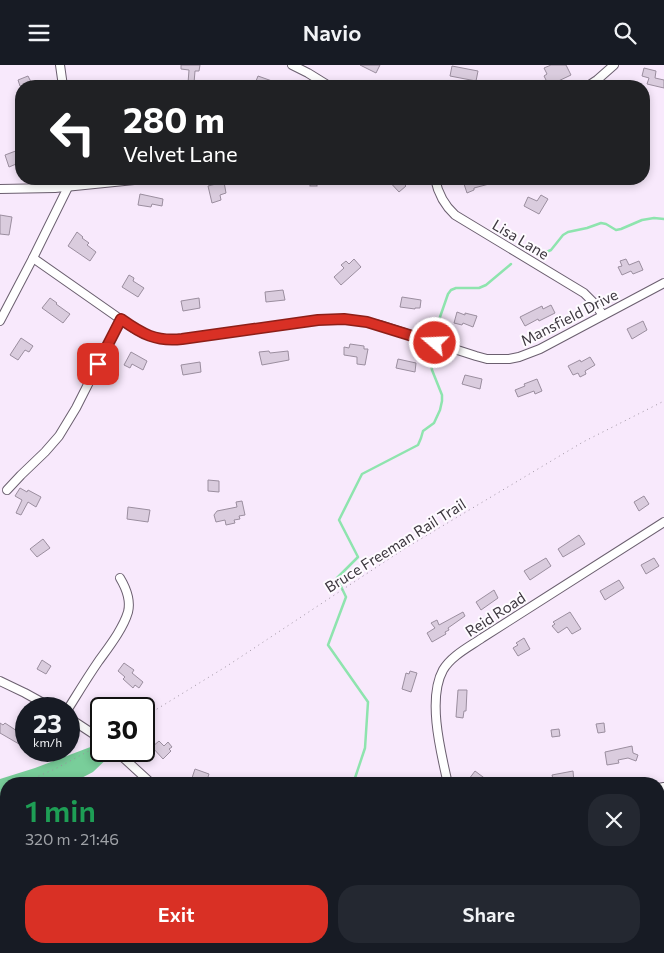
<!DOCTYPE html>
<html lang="en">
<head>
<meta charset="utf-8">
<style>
  :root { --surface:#171b24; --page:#242831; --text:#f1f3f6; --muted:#9ea1a6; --accent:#d93025 }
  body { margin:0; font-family:Commissioner,sans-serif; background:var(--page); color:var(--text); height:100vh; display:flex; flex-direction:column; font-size:19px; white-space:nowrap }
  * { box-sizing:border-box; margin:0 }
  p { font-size:16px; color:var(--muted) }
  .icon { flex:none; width:28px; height:28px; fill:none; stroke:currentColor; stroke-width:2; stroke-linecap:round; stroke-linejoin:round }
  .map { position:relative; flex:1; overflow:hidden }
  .side { position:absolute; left:0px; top:712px; width:665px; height:176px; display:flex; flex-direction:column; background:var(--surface); border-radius:20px 20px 0 0; box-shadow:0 2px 8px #0003 }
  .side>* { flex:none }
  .hud { position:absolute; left:15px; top:15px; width:635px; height:105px; border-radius:20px; box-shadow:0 2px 8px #0003; background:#202124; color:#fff; overflow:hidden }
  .speed { position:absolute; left:15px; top:632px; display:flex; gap:10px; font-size:25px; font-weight:700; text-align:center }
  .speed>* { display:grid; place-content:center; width:65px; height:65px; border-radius:50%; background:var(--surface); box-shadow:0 2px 8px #0003; line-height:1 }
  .speed small { font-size:12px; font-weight:400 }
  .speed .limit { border:2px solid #111; border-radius:8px; background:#fff; color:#111 }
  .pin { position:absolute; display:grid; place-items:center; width:42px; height:42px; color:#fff; margin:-21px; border-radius:10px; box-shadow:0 2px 8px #0006 }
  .me { position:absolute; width:55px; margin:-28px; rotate:289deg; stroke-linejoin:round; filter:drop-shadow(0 0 4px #0008) }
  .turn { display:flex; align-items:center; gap:18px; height:105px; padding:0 25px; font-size:22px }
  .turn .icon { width:65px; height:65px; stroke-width:2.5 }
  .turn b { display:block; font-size:35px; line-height:42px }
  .round { display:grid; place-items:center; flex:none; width:52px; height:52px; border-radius:20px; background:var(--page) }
  .summary { display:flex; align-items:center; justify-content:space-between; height:85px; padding:0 25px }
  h1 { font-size:30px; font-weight:600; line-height:38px; color:#1e9e55 }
  .cta { display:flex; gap:10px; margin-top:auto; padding:10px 25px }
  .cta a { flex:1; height:58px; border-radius:20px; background:var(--accent); color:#fff; font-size:20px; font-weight:600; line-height:58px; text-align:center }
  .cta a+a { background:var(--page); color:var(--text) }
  header { display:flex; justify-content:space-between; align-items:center; height:65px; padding:0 25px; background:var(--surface); font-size:22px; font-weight:600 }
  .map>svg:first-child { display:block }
</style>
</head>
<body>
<header><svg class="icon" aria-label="menu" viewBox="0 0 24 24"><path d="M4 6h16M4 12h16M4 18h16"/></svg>Navio<svg class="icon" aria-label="search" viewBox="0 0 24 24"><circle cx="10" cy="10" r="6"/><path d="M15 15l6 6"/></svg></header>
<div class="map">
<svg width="664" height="888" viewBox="0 0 664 888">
  <rect width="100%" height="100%" fill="#f8e9fc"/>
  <path fill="#79ce9a" d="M 101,678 L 101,686 L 115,686 L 93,707 L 70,719 L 6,719 L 6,746 L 0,748 L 0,714 L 35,703 Z"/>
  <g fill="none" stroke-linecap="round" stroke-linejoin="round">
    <g stroke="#8ee4ae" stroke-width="2.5">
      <path d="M 544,188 L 551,185 L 563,170 L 568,167 L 587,163 L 601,158 L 606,159 L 616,165 L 621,164 L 642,155 L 654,153 L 664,154"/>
      <path d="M 437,270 L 440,252 L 448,229 L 451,225 L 456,223 L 479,223 L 486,220 L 511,199"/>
      <path d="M 353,719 L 365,683 L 368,637 L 328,580 L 346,532 L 337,513 L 358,492 L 339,455 L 362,409 L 418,380 L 421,373 L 423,366 L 434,358 L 440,345 L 442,336 L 442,330 L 432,305 L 431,299 L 432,288"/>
      <path d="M 0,793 L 6,793"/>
      <path d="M 590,888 L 590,882"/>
    </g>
  </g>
  <g fill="#daccde" stroke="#9b8e9f">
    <path d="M 181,0 L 200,0 L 199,6 L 195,6 L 194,18 L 188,18 L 189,5 L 181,4 Z"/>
    <path d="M 360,0 L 380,0 L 376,8 Z"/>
    <path d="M 551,0 L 566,0 L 571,10 L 552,19 L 552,17 L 548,19 L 544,11 L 547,9 L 544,3 Z"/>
    <path d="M 452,1 L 478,6 L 476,16 L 450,11 Z"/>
    <path d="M 644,3 L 656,6 L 655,13 L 664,15 L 664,23 L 647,19 L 649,13 L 642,11 Z"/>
    <path d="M 28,11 L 33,21 L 20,21 L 18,15 Z"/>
    <path d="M 258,11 L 272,16 L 270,21 L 254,21 Z"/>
    <path d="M 21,84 L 21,97 L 9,102 L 5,90 Z"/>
    <rect x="310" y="114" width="7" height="7"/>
    <path d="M 387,114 L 399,114 L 406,121 L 399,127 Z"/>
    <path d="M 471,114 L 488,114 L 489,119 L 474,123 L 474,125 L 467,128 L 463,116 Z"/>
    <path d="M 224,117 L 226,128 L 220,130 L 221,135 L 212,138 L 208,121 Z"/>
    <path d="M 140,129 L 163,134 L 162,141 L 152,139 L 151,142 L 138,140 Z"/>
    <path d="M 541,130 L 548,134 L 539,149 L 524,141 L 528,132 L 537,136 Z"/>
    <path d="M 0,150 L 12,152 L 9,170 L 0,169 Z"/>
    <path d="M 77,167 L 83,172 L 82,173 L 89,178 L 87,180 L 96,187 L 90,196 L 68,181 Z"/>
    <path d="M 354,194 L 361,202 L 341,220 L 334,212 L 344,203 L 341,200 L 346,196 L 349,199 Z"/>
    <path d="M 626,194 L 629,200 L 639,196 L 643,205 L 633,209 L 631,206 L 622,210 L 618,202 L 622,201 L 620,196 Z"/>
    <path d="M 129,210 L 134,213 L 133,216 L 144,223 L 138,232 L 122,222 Z"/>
    <path d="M 283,225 L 285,235 L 266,237 L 265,227 Z"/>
    <path d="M 402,232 L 421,235 L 420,243 L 415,243 L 415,244 L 400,242 Z"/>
    <path d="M 50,233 L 57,238 L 56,239 L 70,249 L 63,258 L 42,243 Z"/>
    <path d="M 199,233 L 200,243 L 183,246 L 181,236 Z"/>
    <path d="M 551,240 L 555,248 L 539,256 L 538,254 L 525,261 L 520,252 L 542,241 L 543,244 Z"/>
    <path d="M 457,247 L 465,250 L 465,248 L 477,251 L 473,262 L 463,258 L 462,260 L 454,258 Z"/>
    <path d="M 643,256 L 647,265 L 632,274 L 627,264 Z"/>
    <path d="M 21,273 L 33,281 L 29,287 L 25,285 L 18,295 L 10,290 Z"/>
    <path d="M 350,279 L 364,281 L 364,284 L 368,284 L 365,300 L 357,299 L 357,292 L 344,290 L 344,282 L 349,283 Z"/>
    <path d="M 269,286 L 270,288 L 288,286 L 289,295 L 262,300 L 259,287 Z"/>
    <path d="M 131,287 L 147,296 L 143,305 L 132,299 L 130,303 L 124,300 Z"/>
    <path d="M 590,292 L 595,300 L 585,306 L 586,309 L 580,312 L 578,308 L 573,310 L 568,301 L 580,295 L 581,297 Z"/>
    <path d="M 398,294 L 416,298 L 415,307 L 396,303 Z"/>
    <path d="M 200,297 L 201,307 L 183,310 L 181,300 Z"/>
    <path d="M 465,310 L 482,314 L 480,324 L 462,319 Z"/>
    <path d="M 537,314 L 542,326 L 535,329 L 534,326 L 518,332 L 515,325 L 525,321 L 524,319 Z"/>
    <path d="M 208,415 L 219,416 L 219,427 L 208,426 Z"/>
    <path d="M 20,423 L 27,427 L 28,425 L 41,432 L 36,442 L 28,437 L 21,450 L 16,448 L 22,435 L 15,431 Z"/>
    <path d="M 644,431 L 649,439 L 639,446 L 634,437 Z"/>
    <path d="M 242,436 L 245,450 L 239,451 L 240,454 L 234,455 L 235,458 L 226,460 L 225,455 L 216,457 L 214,450 L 217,446 L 237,442 L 236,437 Z"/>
    <path d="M 128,442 L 150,445 L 148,457 L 127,454 Z"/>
    <path d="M 579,470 L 585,479 L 563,492 L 558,484 Z"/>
    <path d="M 43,474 L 50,483 L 37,492 L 30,484 Z"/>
    <path d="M 546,493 L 551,501 L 530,515 L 524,506 Z"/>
    <path d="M 654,493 L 659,501 L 646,509 L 641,500 Z"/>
    <path d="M 619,515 L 624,523 L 605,535 L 600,526 Z"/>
    <path d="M 494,525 L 498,533 L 481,545 L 476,537 Z"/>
    <path d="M 463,547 L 465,551 L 448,563 L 449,565 L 445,567 L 446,569 L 432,577 L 427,568 L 435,563 L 431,558 L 437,555 L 439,560 Z"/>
    <path d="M 570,547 L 581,564 L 572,569 L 567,562 L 558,568 L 552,561 L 555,559 L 553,557 Z"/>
    <path d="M 524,573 L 530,584 L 518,591 L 513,583 L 518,580 L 516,578 Z"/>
    <path d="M 42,595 L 51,601 L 46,609 L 37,604 Z"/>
    <path d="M 124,598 L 134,605 L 132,608 L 143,617 L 139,623 L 135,620 L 133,623 L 123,614 L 125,612 L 118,606 Z"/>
    <path d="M 410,606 L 417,608 L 411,627 L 402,624 L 406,608 L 409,609 Z"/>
    <path d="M 458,625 L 467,625 L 466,646 L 464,646 L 463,653 L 456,652 Z"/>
    <path d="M 0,658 L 3,660 L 5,658 L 23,670 L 19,679 L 0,668 Z"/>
    <path d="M 604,658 L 605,667 L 598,668 L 596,659 Z"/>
    <path d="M 559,664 L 560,671 L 552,672 L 551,665 Z"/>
    <path d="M 159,676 L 164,681 L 168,677 L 172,682 L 169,684 L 171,686 L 163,694 L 152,682 Z"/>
    <path d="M 632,681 L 633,688 L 638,690 L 636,696 L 628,693 L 618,695 L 619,698 L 607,700 L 605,687 Z"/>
    <path d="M 195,704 L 209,709 L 206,718 L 192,713 Z"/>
    <path d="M 475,706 L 483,712 L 493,719 L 476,719 L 469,714 Z"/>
    <path d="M 573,706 L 574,717 L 562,719 L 561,717 L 554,718 L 552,710 Z"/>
  </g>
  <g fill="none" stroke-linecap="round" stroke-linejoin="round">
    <defs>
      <g id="lane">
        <path d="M 89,888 L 89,882"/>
        <path d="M 188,888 L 188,882"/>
        <path d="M 248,888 L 249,882"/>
      </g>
      <g id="street">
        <path d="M 60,0 L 63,21"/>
        <path d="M 292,0 L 308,8 L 329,21"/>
        <path d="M 588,21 L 597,15 L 614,0"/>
        <path d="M 435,114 C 438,128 444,140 455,150 L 584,228 L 594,238 L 603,250"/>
        <path d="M 0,124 L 55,123 L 144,114"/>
        <path d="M 33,193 L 133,263 C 149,273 164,276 182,274 L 318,255 L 343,254 L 367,257 L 380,260 L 476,291 L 487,294 L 509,294 L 519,292 L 540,284 L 664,218"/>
        <path d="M 0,256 L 33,193 L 72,114"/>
        <path d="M 7,425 L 21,410 L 45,387 L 59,371 L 76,343 L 121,254"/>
        <path d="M 0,616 L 25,628 L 54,644"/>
        <path d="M 68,644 C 78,628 87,613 98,597 C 108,583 123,564 128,547 C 131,535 126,523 120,513"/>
        <path d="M 69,653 L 101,674"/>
        <path d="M 116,686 L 152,719"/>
        <path d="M 448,719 C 441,688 427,634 443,605 C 451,591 469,582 482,573 L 664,457"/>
      </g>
      <g id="secondary">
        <path d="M 659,724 L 664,723"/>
        <path d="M 308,888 L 310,882"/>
      </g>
    </defs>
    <use href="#lane" stroke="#6b5f6f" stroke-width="6"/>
    <use href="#street" stroke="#6b5f6f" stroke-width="10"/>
    <use href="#secondary" stroke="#6b5f6f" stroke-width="12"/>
    <g stroke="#9f94a2" stroke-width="1" stroke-dasharray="1 4" stroke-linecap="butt">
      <path d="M 144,652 L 227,601 L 404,484 L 583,377 L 664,336"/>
      <path d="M 20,719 L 55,704 L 98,681"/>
      <path d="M 0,727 L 6,725"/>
      <path d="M 277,882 L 298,888"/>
    </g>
    <use href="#lane" stroke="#fff" stroke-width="4"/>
    <use href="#street" stroke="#fff" stroke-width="8"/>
    <use href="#secondary" stroke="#fff" stroke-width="10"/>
  </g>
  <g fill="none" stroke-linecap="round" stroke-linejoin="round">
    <defs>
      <path id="route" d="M 98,299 L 121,254 C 142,269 156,277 182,274 L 318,255 L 344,254 L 367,257 L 435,278"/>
    </defs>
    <use href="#route" stroke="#8d1f18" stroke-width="12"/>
    <use href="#route" stroke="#d93025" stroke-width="9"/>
  </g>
  <g text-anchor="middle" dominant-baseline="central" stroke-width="4" stroke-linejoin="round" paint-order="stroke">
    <g font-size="15" fill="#3d373f" stroke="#fefbff">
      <text transform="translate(521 174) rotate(31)">Lisa Lane</text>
      <text transform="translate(569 252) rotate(-27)">Mansfield Drive</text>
      <text transform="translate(395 480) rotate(-32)">Bruce Freeman Rail Trail</text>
      <text transform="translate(495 549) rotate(-33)">Reid Road</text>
    </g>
  </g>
</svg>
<div class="speed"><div>23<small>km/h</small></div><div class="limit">30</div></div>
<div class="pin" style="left:98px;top:299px;background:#d93025"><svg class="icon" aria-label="arrive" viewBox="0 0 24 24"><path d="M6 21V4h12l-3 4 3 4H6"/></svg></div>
<svg class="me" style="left:435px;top:278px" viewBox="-20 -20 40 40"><circle r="17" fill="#d93025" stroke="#fff" stroke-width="3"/><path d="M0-11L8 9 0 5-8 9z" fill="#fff"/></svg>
<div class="hud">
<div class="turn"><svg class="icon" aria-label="left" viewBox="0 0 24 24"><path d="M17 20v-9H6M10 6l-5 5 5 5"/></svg><div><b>280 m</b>Velvet Lane</div></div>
</div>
<section class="side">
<div class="summary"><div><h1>1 min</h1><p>320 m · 21:46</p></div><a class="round"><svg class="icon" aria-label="close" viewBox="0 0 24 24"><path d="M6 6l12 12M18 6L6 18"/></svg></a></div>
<div class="cta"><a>Exit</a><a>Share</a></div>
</section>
</div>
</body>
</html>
